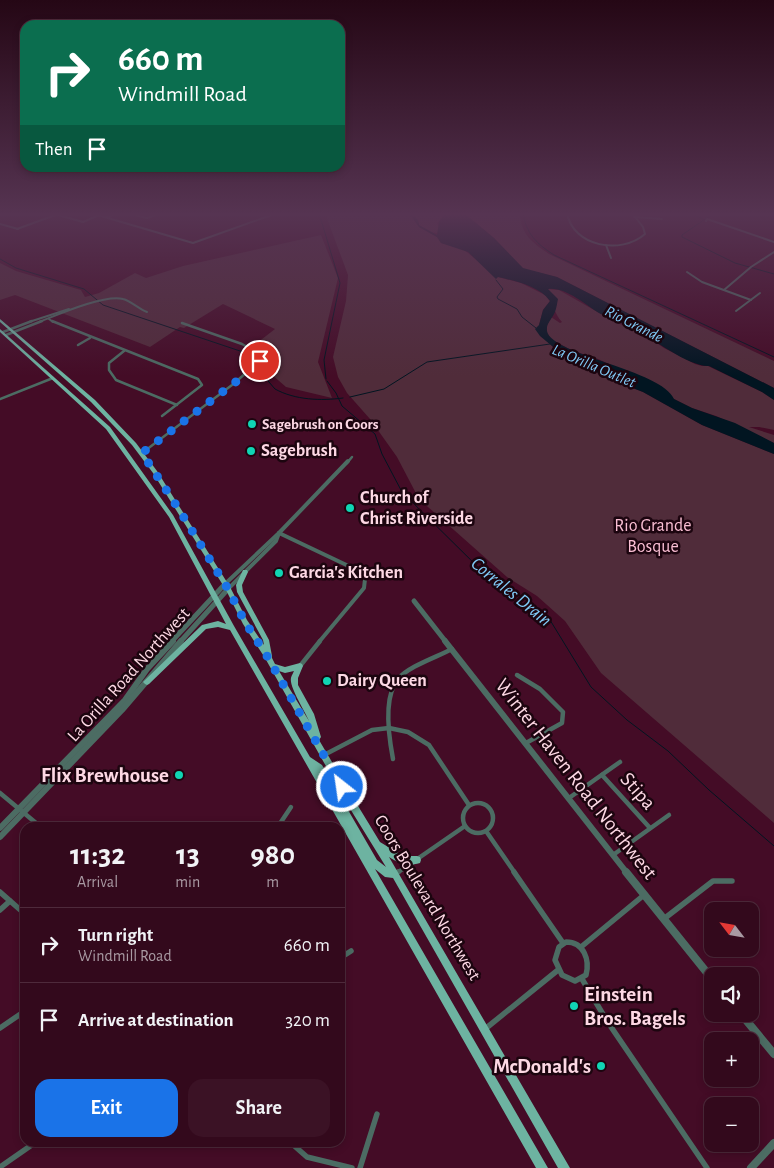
<!DOCTYPE html>
<html lang="en">
<head>
<meta charset="utf-8">
<style>
  :root { --surface:#33091c; --page:#3b1225; --text:#f1f3f6; --muted:#a99aa3; --line:#4e2a3b; --accent:#1a73e8 }
  body { margin:0; font-family:"Alegreya Sans",sans-serif; background:var(--page); color:var(--text); height:100vh; display:flex; flex-direction:column; font-size:19px; white-space:nowrap }
  * { box-sizing:border-box; margin:0 }
  p { font-size:16px; color:var(--muted) }
  .icon { flex:none; width:28px; height:28px; fill:none; stroke:currentColor; stroke-width:2; stroke-linecap:round; stroke-linejoin:round }
  .map { position:relative; flex:1; overflow:hidden }
  .sheet { position:absolute; left:20px; top:822px; width:325px; height:325px; display:flex; flex-direction:column; background:var(--surface); border-radius:15px; box-shadow:0 2px 8px #0003,0 0 0 1px var(--line) }
  .sheet>* { flex:none }
  .hud { position:absolute; left:20px; top:20px; width:325px; height:152px; border-radius:15px; box-shadow:0 2px 8px #0003,0 0 0 1px var(--line); background:#0b6e4f; color:#fff; overflow:hidden }
  .needle { width:32px; rotate:301deg }
  .buttons { position:absolute; left:704px; top:902px; display:grid; gap:10px }
  .buttons a { display:grid; place-items:center; width:55px; height:55px; border-radius:10px; background:var(--surface); box-shadow:0 2px 8px #0003,0 0 0 1px var(--line); font-size:25px }
  .pin { position:absolute; display:grid; place-items:center; width:42px; height:42px; color:#fff; margin:-21px; border:2px solid #fff; border-radius:50%; box-shadow:0 1px 5px #0007 }
  .me { position:absolute; width:55px; margin:-28px; rotate:330deg; stroke-linejoin:round; filter:drop-shadow(0 0 4px #0008) }
  .turn { display:flex; align-items:center; gap:18px; height:105px; padding:0 15px; font-size:22px }
  .turn .icon { width:65px; height:65px; stroke-width:2.5 }
  .turn b { display:block; font-size:35px; line-height:42px }
  .then { display:flex; align-items:center; height:48px; padding:0 15px; background:#0003; gap:10px; font-size:19px }
  .eta { display:flex; justify-content:space-evenly; align-items:center; height:85px; text-align:center }
  .eta b { font-size:30px; font-weight:600; line-height:35px }
  .cta { display:flex; gap:10px; margin-top:auto; padding:10px 15px }
  .cta a { flex:1; height:58px; border-radius:15px; background:var(--accent); color:#fff; font-size:20px; font-weight:600; line-height:58px; text-align:center }
  .cta a+a { background:var(--page); color:var(--text) }
  ul { padding:0; list-style:none }
  li { display:flex; align-items:center; gap:15px; height:75px; padding:0 15px; border-top:1px solid var(--line) }
  li div { flex:1 }
  li b { display:block; font-size:19px }
  li em { font-style:normal }
  .map>svg:first-child { display:block }
</style>
</head>
<body>
<div class="map">
<svg width="774" height="1168" viewBox="0 0 774 1168">
  <rect width="100%" height="100%" fill="#440c26"/>
  <g fill="#502c3a">
    <path d="M 325,213 L 409,213 L 419,227 L 437,237 L 441,243 L 463,249 L 498,277 L 521,283 L 545,295 L 550,301 L 543,310 L 539,325 L 555,351 L 564,356 L 575,362 L 585,363 L 602,376 L 643,392 L 702,425 L 774,454 L 774,823 L 601,673 L 565,621 L 537,596 L 507,577 L 419,499 L 397,457 L 370,419 L 347,393 L 338,377 L 333,357 L 346,301 L 348,275 Z"/>
    <path d="M 411,213 L 447,213 L 437,223 L 440,229 L 437,233 L 430,232 L 419,225 L 418,220 Z"/>
    <path d="M 464,213 L 520,213 C 521,235 532,242 549,254 L 774,361 L 774,388 L 557,277 L 523,269 L 494,238 Z"/>
    <path d="M 321,235 L 338,278 L 318,362 L 332,398 L 286,387 L 263,367 L 265,359 L 253,346 L 275,329 L 223,304 L 184,328 L 180,327 L 150,347 L 15,295 L 0,300 L 0,263 L 16,271 L 81,290 L 85,297 L 99,293 L 135,273 L 146,278 L 183,266 Z"/>
    <path d="M 547,289 L 559,290 L 615,322 L 642,333 L 664,348 L 695,364 L 702,366 L 708,366 L 762,392 L 774,400 L 774,430 L 759,427 L 749,427 L 774,435 L 774,443 L 716,416 L 692,408 L 674,399 L 642,377 L 618,368 L 598,359 L 571,350 L 551,339 L 547,333 L 547,325 L 551,317 L 560,323 L 562,322 C 554,314 552,300 547,289 Z"/>
  </g>
  <path fill="#011521" d="M 409,213 L 418,220 L 419,225 L 437,235 L 439,222 L 445,214 L 464,213 L 494,238 L 523,268 L 557,277 L 774,388 L 774,400 L 762,392 L 709,366 C 689,367 652,338 634,329 C 622,323 610,319 599,313 C 584,304 566,287 548,289 L 558,299 C 557,304 556,311 554,314 C 551,320 546,324 547,331 C 551,355 662,370 674,399 L 692,408 L 735,423 L 774,443 L 774,454 L 702,425 L 643,392 L 602,376 L 585,363 L 575,362 L 564,356 L 540,336 L 535,329 L 539,325 L 543,310 L 550,301 C 539,286 515,281 498,277 L 496,279 L 468,252 L 441,243 L 437,237 L 419,227 Z"/>
  <g fill="none" stroke-linecap="round" stroke-linejoin="round">
    <g stroke="#011521" stroke-width="1">
      <path d="M 319,213 L 340,283 L 324,360 L 326,379"/>
      <path d="M 523,213 C 526,234 537,244 554,255 L 774,357"/>
      <path d="M 689,213 L 703,219"/>
      <path d="M 714,213 L 682,235 L 682,237 L 735,263 L 774,274"/>
      <path d="M 0,259 L 16,268 L 84,289 L 103,305 L 243,352 L 275,389 C 295,400 321,401 343,398"/>
      <path d="M 496,280 L 503,289 L 497,297 L 498,299 L 517,309 L 522,317 L 536,328"/>
      <path d="M 327,381 L 336,393 L 342,406 L 375,434 L 382,454 L 402,492 L 487,576 L 524,598 L 550,620 L 591,687 L 627,720 L 668,751 L 709,790 L 774,846"/>
      <path d="M 350,397 L 384,389 L 427,362 L 550,344"/>
    </g>
    <g stroke="#4c6c63" stroke-width="2">
      <path d="M 51,213 L 83,222 L 99,215"/>
      <path d="M 91,213 L 193,243 L 277,213"/>
      <path d="M 127,213 L 147,218 L 161,213"/>
      <path d="M 567,213 C 573,247 621,255 645,234 L 643,227 L 632,213"/>
      <path d="M 108,217 L 117,213"/>
      <path d="M 634,217 L 662,219"/>
      <path d="M 706,221 L 707,219 L 774,242"/>
      <path d="M 0,224 L 18,229"/>
      <path d="M 17,229 L 58,214"/>
      <path d="M 606,245 L 611,258"/>
      <path d="M 687,272 L 702,282 L 751,300"/>
      <path d="M 724,290 L 751,267 L 774,252"/>
      <path d="M 736,311 L 760,293"/>
      <path d="M 49,319 L 53,322"/>
      <path d="M 29,322 L 69,309"/>
      <path d="M 39,322 C 57,315 105,294 123,299 C 131,301 139,309 147,312"/>
    </g>
    <g stroke="#4c6c63" stroke-width="2.5">
      <path d="M 52,321 L 198,379 L 202,385 L 162,416"/>
      <path d="M 3,332 L 32,321"/>
      <path d="M 6,335 L 42,321"/>
      <path d="M 78,345 L 90,338"/>
      <path d="M 124,351 L 109,363 L 109,370 L 116,380 L 177,405"/>
      <path d="M 0,399 L 53,378"/>
      <path d="M 142,453 L 232,385 L 260,361 L 249,348 L 242,344 L 182,323"/>
      <path d="M 347,463 L 352,457"/>
    </g>
    <g stroke="#4c6c63" stroke-width="4">
      <path d="M 279,533 L 357,570 L 365,579 L 364,588 L 319,642"/>
      <path d="M 225,584 L 279,533 L 348,461"/>
      <path d="M 228,589 L 276,541 L 279,533"/>
    </g>
    <g stroke="#4c6c63" stroke-width="4.5">
      <path d="M 300,666 L 320,641"/>
      <path d="M 517,675 L 540,689 L 563,712 L 562,723 L 526,743"/>
      <path d="M 324,755 L 372,730 L 389,728 L 408,732 L 429,745 L 469,805"/>
      <path d="M 393,759 C 389,738 383,697 398,679 C 409,666 437,657 452,649"/>
      <path d="M 602,775 L 650,828"/>
      <path d="M 0,793 L 42,828"/>
      <path d="M 569,798 L 620,762"/>
      <circle cx="478" cy="818" r="15"/>
      <path d="M 277,828 L 291,807"/>
      <path d="M 486,831 L 515,873"/>
      <path d="M 613,855 L 669,815"/>
      <path d="M 397,873 L 465,826"/>
    </g>
    <g stroke="#4c6c63" stroke-width="5.5">
      <path d="M 514,872 L 563,943"/>
      <path d="M 395,874 L 398,872"/>
      <path d="M 0,892 L 25,914"/>
      <path d="M 0,910 L 10,901"/>
      <path d="M 665,918 L 713,881 L 732,881"/>
      <path d="M 566,942 C 584,942 590,960 586,975 L 575,981 L 562,975 L 555,960 L 559,947 Z"/>
      <path d="M 581,947 L 644,895"/>
      <path d="M 340,958 L 351,951"/>
      <path d="M 582,979 L 607,1021 L 707,1168"/>
      <path d="M 750,985 L 754,973"/>
      <path d="M 0,1028 L 25,1011"/>
      <path d="M 485,1029 L 558,970"/>
      <path d="M 290,1142 L 307,1157 L 352,1168"/>
      <path d="M 0,1167 L 36,1142"/>
      <path d="M 360,1168 L 377,1114"/>
    </g>
    <g stroke="#4c6c63" stroke-width="5">
      <path d="M 414,601 L 446,642"/>
      <path d="M 171,642 L 225,584"/>
      <path d="M 180,642 L 228,589"/>
    </g>
    <g stroke="#4c6c63" stroke-width="6">
      <path d="M 445,641 L 627,873"/>
      <path d="M 0,828 L 125,700 L 147,669 L 173,641"/>
      <path d="M 0,837 L 122,710 L 181,641"/>
    </g>
    <g stroke="#4c6c63" stroke-width="8">
      <path d="M 626,872 L 712,979"/>
      <path d="M 741,1014 L 774,1054"/>
      <path d="M 751,1168 L 774,1143"/>
    </g>
    <path fill="#6db3a1" fill-rule="evenodd" d="M 0,319 L 95,400 L 136,443 L 157,471 L 230,587 L 247,620 L 264,645 L 263,640 L 237,592 L 236,585 L 243,570 L 247,570 L 248,572 L 242,585 L 243,592 L 269,640 L 272,656 L 272,658 L 275,664 L 285,667 L 300,663 L 302,664 L 303,666 L 298,678 L 298,685 L 314,714 L 321,737 L 319,740 L 355,801 L 380,842 L 403,856 L 417,856 L 420,857 L 421,860 L 420,863 C 407,867 400,864 389,857 L 570,1168 L 558,1168 L 393,878 L 385,877 L 375,869 L 548,1168 L 536,1168 L 230,630 L 218,627 L 206,629 L 149,684 L 147,685 L 145,684 L 143,682 L 145,680 L 202,625 L 218,621 L 226,624 L 169,517 L 106,429 L 0,332 L 0,329 L 110,427 L 173,515 L 234,626 L 310,757 L 322,765 L 377,860 L 386,867 L 349,807 L 265,658 L 243,624 L 226,590 L 153,473 L 132,445 L 91,402 L 0,322 ZM 279,671 L 285,673 L 294,671 C 294,671 291,677 291,678 C 289,687 305,711 309,721 Z"/>
  </g>
  <linearGradient id="sky" x2="0" y2="1"><stop stop-color="#250715"/><stop offset="0.57" stop-color="#563452"/><stop offset="1" stop-color="#563452" stop-opacity="0"/></linearGradient>
  <rect width="774" height="376" fill="url(#sky)"/>
  <g fill="none" stroke-linecap="round" stroke-linejoin="round">
    <path stroke="#1a73e8" stroke-width="9" stroke-dasharray="0 16.2" d="M 260,361 L 258,365 L 142,453 L 178,508 L 228,589 L 245,622 L 267,656 L 342,787"/>
  </g>
  <g fill="#10d5b4" stroke="#1c050f" stroke-width="2">
    <circle cx="252" cy="424" r="5"/>
    <circle cx="251" cy="451" r="5"/>
    <circle cx="350" cy="508" r="5"/>
    <circle cx="279" cy="573" r="5"/>
    <circle cx="327" cy="681" r="5"/>
    <circle cx="179" cy="775" r="5"/>
    <circle cx="574" cy="1006" r="5"/>
    <circle cx="601" cy="1066" r="5"/>
  </g>
  <g text-anchor="middle" dominant-baseline="central" stroke-width="5" stroke-linejoin="round" paint-order="stroke">
    <g font-size="15" font-weight="bold" fill="#fdd8e4" stroke="#1c050f" text-anchor="start">
      <text x="262" y="424">Sagebrush on Coors</text>
    </g>
    <g font-size="16" font-style="italic" fill="#80caf7" stroke="#1c050f">
      <text transform="translate(634 324) rotate(27)">Rio Grande</text>
      <text transform="translate(594 366) rotate(23)">La Orilla Outlet</text>
    </g>
    <g font-size="18" font-weight="bold" fill="#fdd8e4" stroke="#1c050f" text-anchor="start">
      <text x="261" y="451">Sagebrush</text>
      <text x="360" y="498">Church of<tspan x="360" dy="21">Christ Riverside</tspan></text>
      <text x="289" y="573">Garcia's Kitchen</text>
      <text x="337" y="681">Dairy Queen</text>
    </g>
    <g font-size="18" fill="#fabed3" stroke="#1c050f">
      <text x="653" y="526">Rio Grande<tspan x="653" dy="21">Bosque</tspan></text>
    </g>
    <g font-size="18" fill="#fdd8e4" stroke="#1c050f">
      <text transform="translate(129 675) rotate(-48)">La Orilla Road Northwest</text>
      <text transform="translate(427 898) rotate(59)">Coors Boulevard Northwest</text>
    </g>
    <g font-size="19" font-style="italic" fill="#80caf7" stroke="#1c050f">
      <text transform="translate(511 592) rotate(39)">Corrales Drain</text>
    </g>
    <g font-size="21" font-weight="bold" fill="#fdd8e4" stroke="#1c050f" text-anchor="end">
      <text x="169" y="775">Flix Brewhouse</text>
      <text x="584" y="994" text-anchor="start">Einstein<tspan x="584" dy="24">Bros. Bagels</tspan></text>
      <text x="591" y="1066">McDonald's</text>
    </g>
    <g font-size="21" fill="#fdd8e4" stroke="#1c050f">
      <text transform="translate(576 779) rotate(52)">Winter Haven Road Northwest</text>
      <text transform="translate(638 791) rotate(49)">Stipa</text>
    </g>
  </g>
</svg>
<div class="buttons">
<a><svg class="needle" viewBox="-14 -14 28 28"><path d="M0-13l5 13h-10z" fill="#e53935"/><path d="M0 13l5-13h-10z" fill="#a99aa3"/></svg></a>
<a><svg class="icon" aria-label="sound" viewBox="0 0 24 24"><path d="M4 9h4l5-4v14l-5-4H4zM17 9q2 3 0 6"/></svg></a>
<a>+</a>
<a>−</a>
</div>
<div class="pin" style="left:260px;top:361px;background:#d93025"><svg class="icon" aria-label="arrive" viewBox="0 0 24 24"><path d="M6 21V4h12l-3 4 3 4H6"/></svg></div>
<svg class="me" style="left:342px;top:787px" viewBox="-20 -20 40 40"><circle r="17" fill="#1a73e8" stroke="#fff" stroke-width="3"/><path d="M0-11L8 9 0 5-8 9z" fill="#fff"/></svg>
<div class="hud">
<div class="turn"><svg class="icon" aria-label="right" viewBox="0 0 24 24"><path d="M7 20v-9h11M14 6l5 5-5 5"/></svg><div><b>660 m</b>Windmill Road</div></div>
<div class="then">Then<svg class="icon" aria-label="arrive" viewBox="0 0 24 24"><path d="M6 21V4h12l-3 4 3 4H6"/></svg></div>
</div>
<section class="sheet">
<div class="eta">
<div><b>11:32</b><p>Arrival</p></div>
<div><b>13</b><p>min</p></div>
<div><b>980</b><p>m</p></div>
</div>
<ul>
<li><svg class="icon" aria-label="right" viewBox="0 0 24 24"><path d="M7 20v-9h11M14 6l5 5-5 5"/></svg><div><b>Turn right</b><p>Windmill Road</p></div><em>660 m</em></li>
<li><svg class="icon" aria-label="arrive" viewBox="0 0 24 24"><path d="M6 21V4h12l-3 4 3 4H6"/></svg><div><b>Arrive at destination</b></div><em>320 m</em></li>
</ul>
<div class="cta"><a>Exit</a><a>Share</a></div>
</section>
</div>
</body>
</html>
